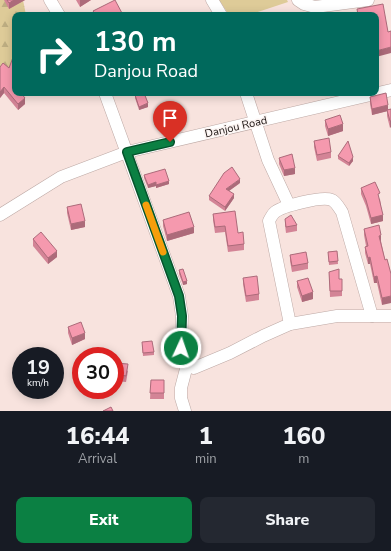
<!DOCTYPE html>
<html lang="en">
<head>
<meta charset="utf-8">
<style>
  :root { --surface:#171b24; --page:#242831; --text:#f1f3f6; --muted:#9ea1a6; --accent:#0b8043 }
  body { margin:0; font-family:"Nunito Sans",sans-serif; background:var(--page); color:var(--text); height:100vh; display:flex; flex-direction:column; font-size:15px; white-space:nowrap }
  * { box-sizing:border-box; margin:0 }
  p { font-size:13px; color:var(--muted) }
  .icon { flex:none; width:22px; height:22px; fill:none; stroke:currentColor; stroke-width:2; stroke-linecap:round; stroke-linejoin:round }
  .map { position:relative; height:411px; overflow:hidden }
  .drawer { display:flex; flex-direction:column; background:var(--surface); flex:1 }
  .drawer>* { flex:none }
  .top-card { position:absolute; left:12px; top:12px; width:367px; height:84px; border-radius:8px; box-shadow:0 2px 10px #0003; background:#00695c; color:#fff; overflow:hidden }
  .speed { position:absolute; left:12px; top:347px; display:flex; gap:8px; font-size:20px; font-weight:700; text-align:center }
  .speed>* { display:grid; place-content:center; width:52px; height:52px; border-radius:50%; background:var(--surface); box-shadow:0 2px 10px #0003; line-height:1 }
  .speed small { font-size:10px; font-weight:400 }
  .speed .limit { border:6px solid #d22; background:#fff; color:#111 }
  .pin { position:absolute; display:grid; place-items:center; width:34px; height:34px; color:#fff; margin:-41px -17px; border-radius:50% 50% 50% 0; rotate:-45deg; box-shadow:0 0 4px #0007 }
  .pin .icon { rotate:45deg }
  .me { position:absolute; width:44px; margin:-22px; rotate:3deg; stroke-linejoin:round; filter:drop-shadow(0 0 3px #0008) }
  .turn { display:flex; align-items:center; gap:14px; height:84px; padding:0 16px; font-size:18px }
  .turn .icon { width:52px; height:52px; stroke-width:2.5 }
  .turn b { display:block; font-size:28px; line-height:34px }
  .eta { display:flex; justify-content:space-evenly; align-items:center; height:68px; text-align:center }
  .eta b { font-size:24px; font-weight:800; line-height:28px }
  .cta { display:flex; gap:8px; margin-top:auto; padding:8px 16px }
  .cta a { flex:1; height:46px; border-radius:8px; background:var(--accent); color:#fff; font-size:16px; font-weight:800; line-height:46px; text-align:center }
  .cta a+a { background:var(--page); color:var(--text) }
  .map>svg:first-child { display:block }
</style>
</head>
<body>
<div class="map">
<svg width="391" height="411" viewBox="0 0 391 411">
  <defs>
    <pattern id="forest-firs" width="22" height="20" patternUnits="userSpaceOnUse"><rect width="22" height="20" fill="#decb98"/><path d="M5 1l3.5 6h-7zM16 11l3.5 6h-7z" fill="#beae82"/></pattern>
  </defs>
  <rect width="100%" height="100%" fill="#f8e3de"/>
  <path fill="url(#forest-firs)" d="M 0,0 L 23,0 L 26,15 L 15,15 L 15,76 L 0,93 Z"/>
  <path fill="#decb98" d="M 219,0 L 287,0 L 288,2 L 249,15 L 229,15 Z"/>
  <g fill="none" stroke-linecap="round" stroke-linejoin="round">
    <defs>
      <g id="street">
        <path d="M 50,0 L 59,15"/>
        <path d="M 212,0 L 221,15"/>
        <path d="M 298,0 L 304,4 L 315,7 L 368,0"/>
        <path d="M 105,93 L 179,296 L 182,316 L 181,349 L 187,365 L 194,368 L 230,353 L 263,336 L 290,324 L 337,316 L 391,316"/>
        <path d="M 246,93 L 268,160 L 289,205"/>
        <path d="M 0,215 L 61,177 L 127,152 L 391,90"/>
        <path d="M 290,324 L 269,221 C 270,219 272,215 274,213 C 281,206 322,196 332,200 C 337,203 339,208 342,212 L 372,316"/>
        <path d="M 185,411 L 181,398 L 181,388 L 187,365"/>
      </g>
    </defs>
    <use href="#street" stroke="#bda9a5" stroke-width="13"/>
    <use href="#street" stroke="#fff" stroke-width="12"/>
  </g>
  <g fill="#d38496">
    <path d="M 4,0 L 25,0 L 9,9 Z"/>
    <path d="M 76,0 L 91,0 L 80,7 Z"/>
    <path d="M 0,67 L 15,93 L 25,104 L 18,110 L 4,93 L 0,98 Z"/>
    <path d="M 135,95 L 148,107 L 139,110 L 135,98 Z"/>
    <path d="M 370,97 L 388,110 L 391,109 L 390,128 L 387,116 L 387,111 L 372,115 L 370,104 Z"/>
    <path d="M 325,120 L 343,131 L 328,136 L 325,126 Z"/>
    <path d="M 314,141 L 331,152 L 331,158 L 317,161 L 314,147 Z"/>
    <path d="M 338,156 L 353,161 L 349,166 L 338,159 Z"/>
    <path d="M 279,158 L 295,174 L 284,176 L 279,164 Z"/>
    <path d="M 144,175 L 169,184 L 156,188 L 156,186 L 148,188 L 144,178 Z"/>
    <path d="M 240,183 L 229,191 L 234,198 L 225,211 L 209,200 L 209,196 Z"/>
    <path d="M 361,188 L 380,199 L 383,221 L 371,224 L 366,206 L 361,194 Z"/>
    <path d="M 67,207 L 85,227 L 71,230 L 67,213 Z"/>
    <path d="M 213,214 L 238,233 L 244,244 L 244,250 L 228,252 L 225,232 L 215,233 L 213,220 Z"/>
    <path d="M 285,219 L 297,225 L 297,231 L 286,233 L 285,225 Z"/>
    <path d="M 163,220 L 194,233 L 167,241 L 163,226 Z"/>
    <path d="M 364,229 L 381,241 L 385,260 L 382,305 L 377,283 L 374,283 L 370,264 L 368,264 L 365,253 L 365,247 L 366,246 L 364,235 Z"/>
    <path d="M 33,239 L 57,257 L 48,264 L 33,246 Z"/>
    <path d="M 337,251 L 338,264 L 329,265 L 328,252 Z"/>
    <path d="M 290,255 L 308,263 L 308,269 L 292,272 L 290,261 Z"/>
    <path d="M 179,270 L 187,284 L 183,285 L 179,274 Z"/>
    <path d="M 329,272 L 339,279 L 342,279 L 342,296 L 330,297 Z"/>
    <path d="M 243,278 L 259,294 L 259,300 L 246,302 L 243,284 Z"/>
    <path d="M 297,281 L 313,299 L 302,302 L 297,287 Z"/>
    <path d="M 68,327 L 85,339 L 72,345 L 68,333 Z"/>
    <path d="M 142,345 L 154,352 L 154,355 L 143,356 Z"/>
    <path d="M 115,363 L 128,371 L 126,382 L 115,381 Z"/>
    <path d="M 151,380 L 164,380 L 164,399 L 150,399 Z"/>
  </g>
  <g fill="#ac6b7a">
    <path d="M 14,0 L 25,0 L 9,9 L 9,3 Z"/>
    <path d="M 80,0 L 91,0 L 80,7 Z"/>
    <path d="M 391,47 L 391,53 L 376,57 L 376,51 Z"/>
    <path d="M 4,87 L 4,93 L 0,98 L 0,92 Z"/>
    <path d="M 25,98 L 25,104 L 18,110 L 18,104 Z"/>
    <path d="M 148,103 L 148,107 L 139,110 L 139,107 Z"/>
    <path d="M 388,105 L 388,111 L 372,115 L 372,109 Z"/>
    <path d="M 390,121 L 391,121 L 391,127 L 390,128 Z"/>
    <path d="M 343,124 L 343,131 L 328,136 L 328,129 Z"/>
    <path d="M 353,157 L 353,161 L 349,166 L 349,163 Z"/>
    <path d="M 295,168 L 295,174 L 284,176 L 284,170 Z"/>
    <path d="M 240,179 L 240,183 L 226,193 L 226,189 Z"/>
    <path d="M 169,181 L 169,184 L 156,188 L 156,185 Z"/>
    <path d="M 156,182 L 156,186 L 148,188 L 148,185 Z"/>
    <path d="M 234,194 L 234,198 L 225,211 L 225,207 Z"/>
    <path d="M 383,215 L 383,221 L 371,224 L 371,218 Z"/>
    <path d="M 85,221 L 85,227 L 71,230 L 71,224 Z"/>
    <path d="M 194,227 L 194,233 L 167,241 L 167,235 Z"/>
    <path d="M 381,235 L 381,241 L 379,242 L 379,236 Z"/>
    <path d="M 57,251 L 57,257 L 48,264 L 48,258 Z"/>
    <path d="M 370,257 L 370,264 L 368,264 L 368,258 Z"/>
    <path d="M 377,276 L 377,283 L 374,283 L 374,277 Z"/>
    <path d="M 187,281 L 187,284 L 183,285 L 183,282 Z"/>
    <path d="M 313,292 L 313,299 L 302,302 L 302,296 Z"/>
    <path d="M 391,296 L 391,303 L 382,305 L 382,298 Z"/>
    <path d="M 85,333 L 85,339 L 72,345 L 72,338 Z"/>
  </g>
  <g fill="#f599ae" stroke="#ac6b7a">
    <path d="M 7,0 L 14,0 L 9,3 Z"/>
    <path d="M 115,0 L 123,15 L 96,15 L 93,11 Z"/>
    <path d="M 383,4 L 388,32 L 391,31 L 391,47 L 376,51 L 376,15 L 358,15 L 357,9 Z"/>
    <path d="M 15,52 L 15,93 L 21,93 L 25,98 L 18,104 L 4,87 L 0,92 L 0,67 L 3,63 L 9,68 Z"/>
    <path d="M 141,93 L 144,93 L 148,103 L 139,107 L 135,95 Z"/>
    <path d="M 386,93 L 388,105 L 372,109 L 370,97 Z"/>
    <path d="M 391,109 L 391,121 L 390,121 L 387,110 Z"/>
    <path d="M 340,115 L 343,124 L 328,129 L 325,120 Z"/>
    <path d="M 329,138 L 331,152 L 317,155 L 314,141 Z"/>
    <path d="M 348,141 L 353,157 L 349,163 L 338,156 Z"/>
    <path d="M 292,154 L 295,168 L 284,170 L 279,158 Z"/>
    <path d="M 232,167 L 240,179 L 226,189 L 234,194 L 225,207 L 209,196 L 224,173 Z"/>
    <path d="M 165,169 L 169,181 L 156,185 L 156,182 L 148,185 L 144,175 Z"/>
    <path d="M 375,182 L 380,193 L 378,194 L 383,215 L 371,218 L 366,200 L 361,188 Z"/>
    <path d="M 81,204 L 85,221 L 71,224 L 67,207 Z"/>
    <path d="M 235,211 L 238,233 L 243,232 L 244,244 L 228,246 L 225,226 L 215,227 L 213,214 Z"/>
    <path d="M 189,212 L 194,227 L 167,235 L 163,220 Z"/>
    <path d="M 291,215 L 297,225 L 286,227 L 285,219 Z"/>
    <path d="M 379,225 L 381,235 L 379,236 L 385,260 L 387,259 L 391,274 L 391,296 L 382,298 L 377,276 L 374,277 L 370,257 L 368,258 L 365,247 L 368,246 L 364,229 Z"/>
    <path d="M 41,232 L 57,251 L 48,258 L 33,239 Z"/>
    <path d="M 337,251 L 338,261 L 329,262 L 328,252 Z"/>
    <path d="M 306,252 L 308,263 L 292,266 L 290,255 Z"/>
    <path d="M 183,269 L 187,281 L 183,282 L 179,270 Z"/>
    <path d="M 339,269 L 339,279 L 342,279 L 342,291 L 330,291 L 329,272 Z"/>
    <path d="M 257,276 L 259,294 L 246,296 L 243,278 Z"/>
    <path d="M 308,278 L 313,292 L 302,296 L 297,281 Z"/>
    <path d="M 81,322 L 85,333 L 72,338 L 68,327 Z"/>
    <path d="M 152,341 L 154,352 L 143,353 L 142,342 Z"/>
    <path d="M 115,363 L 128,364 L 126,376 L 115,374 Z"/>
    <path d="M 151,380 L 164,380 L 164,393 L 150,393 Z"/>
    <path d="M 111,407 L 113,411 L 103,411 Z"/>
  </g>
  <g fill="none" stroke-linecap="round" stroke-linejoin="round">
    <defs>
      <path id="route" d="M 170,142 L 127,152 L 179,296 L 182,316 L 181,348"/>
    </defs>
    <use href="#route" stroke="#07532c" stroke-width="10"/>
    <use href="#route" stroke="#0b8043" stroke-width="7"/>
    <path stroke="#f59e0b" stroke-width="7" d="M 146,205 L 163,252"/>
  </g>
  <g text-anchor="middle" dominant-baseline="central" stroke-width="3" stroke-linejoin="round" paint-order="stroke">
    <g font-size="11" fill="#1d1614" stroke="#fcf4f2">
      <text transform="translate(236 127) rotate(-13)">Danjou Road</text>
    </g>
  </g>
</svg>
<div class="speed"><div>19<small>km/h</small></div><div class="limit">30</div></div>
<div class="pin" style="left:170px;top:142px;background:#d93025"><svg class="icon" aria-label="arrive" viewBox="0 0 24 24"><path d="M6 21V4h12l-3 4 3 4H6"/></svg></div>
<svg class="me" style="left:181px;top:348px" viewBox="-20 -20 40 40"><circle r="17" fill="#0b8043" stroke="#fff" stroke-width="3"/><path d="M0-11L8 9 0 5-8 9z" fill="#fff"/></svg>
<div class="top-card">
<div class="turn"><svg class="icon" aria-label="right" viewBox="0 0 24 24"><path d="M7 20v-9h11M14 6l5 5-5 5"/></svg><div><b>130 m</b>Danjou Road</div></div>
</div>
</div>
<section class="drawer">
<div class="eta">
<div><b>16:44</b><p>Arrival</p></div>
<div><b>1</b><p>min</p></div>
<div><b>160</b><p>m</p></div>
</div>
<div class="cta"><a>Exit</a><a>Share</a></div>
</section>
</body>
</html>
